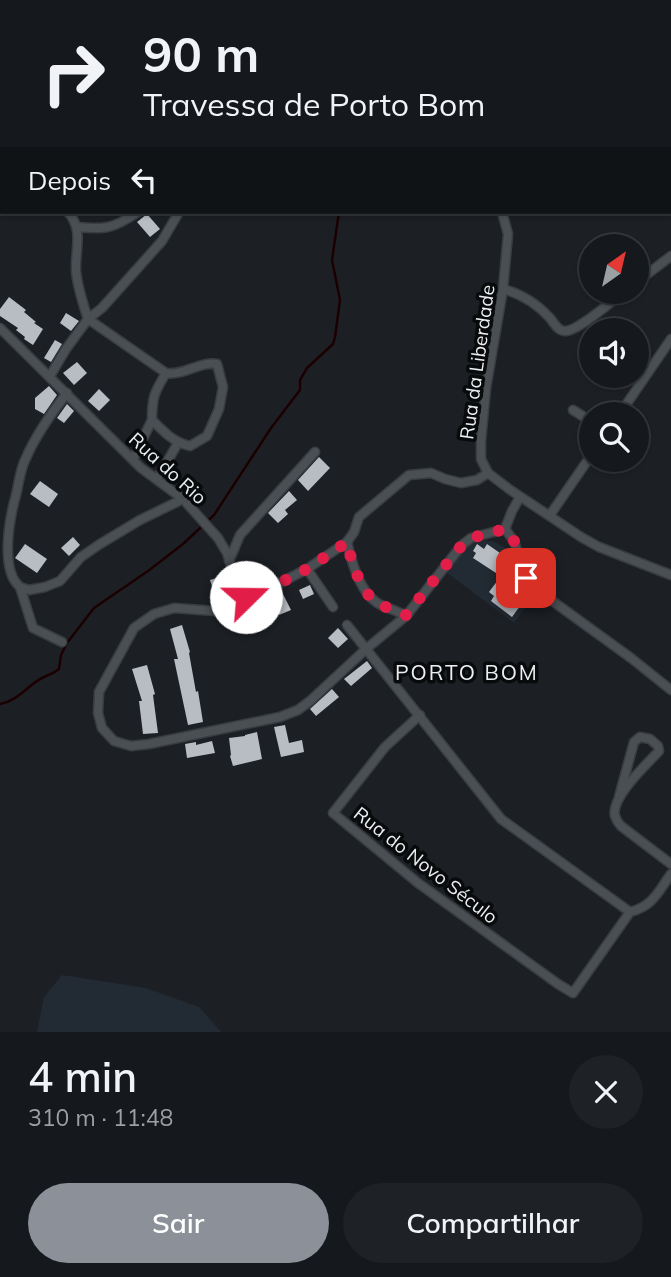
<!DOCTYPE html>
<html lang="pt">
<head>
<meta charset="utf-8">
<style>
  :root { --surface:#15181c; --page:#1e2125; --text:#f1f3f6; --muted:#9da0a3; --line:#34373b; --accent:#8c9099 }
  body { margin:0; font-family:Mulish,sans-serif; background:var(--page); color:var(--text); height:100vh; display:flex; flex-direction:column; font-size:26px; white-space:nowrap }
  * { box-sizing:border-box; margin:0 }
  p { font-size:23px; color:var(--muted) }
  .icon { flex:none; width:38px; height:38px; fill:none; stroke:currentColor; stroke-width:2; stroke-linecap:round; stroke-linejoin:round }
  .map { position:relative; height:1032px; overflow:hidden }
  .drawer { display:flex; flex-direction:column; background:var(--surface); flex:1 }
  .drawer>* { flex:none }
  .guide { position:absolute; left:0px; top:0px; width:672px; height:214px; box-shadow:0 2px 5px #0004,0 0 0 2px var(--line); background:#15181c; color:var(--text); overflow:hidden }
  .needle { width:46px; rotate:34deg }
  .controls { position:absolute; left:579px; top:234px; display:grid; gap:14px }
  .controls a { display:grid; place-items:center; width:70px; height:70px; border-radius:50%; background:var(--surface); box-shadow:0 2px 5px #0004,0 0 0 2px var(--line); font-size:35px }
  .pin { position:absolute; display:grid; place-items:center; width:60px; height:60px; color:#fff; margin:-30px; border-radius:14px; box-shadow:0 4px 10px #0006 }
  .me { position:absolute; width:77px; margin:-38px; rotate:68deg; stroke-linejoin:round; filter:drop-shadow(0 0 5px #0008) }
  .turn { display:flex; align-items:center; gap:24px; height:147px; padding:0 28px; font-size:32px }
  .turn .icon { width:91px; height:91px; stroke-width:2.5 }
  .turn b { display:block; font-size:49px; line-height:60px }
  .then { display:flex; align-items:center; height:66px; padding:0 28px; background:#0003; gap:14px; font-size:26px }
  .round { display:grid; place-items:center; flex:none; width:74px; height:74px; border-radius:37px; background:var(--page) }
  .overview { display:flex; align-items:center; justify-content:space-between; height:119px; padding:0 28px }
  h1 { font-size:42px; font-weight:600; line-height:52px }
  .button { display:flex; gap:14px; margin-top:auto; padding:14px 28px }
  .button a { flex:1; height:80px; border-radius:42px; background:var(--accent); color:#fff; font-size:28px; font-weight:600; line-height:80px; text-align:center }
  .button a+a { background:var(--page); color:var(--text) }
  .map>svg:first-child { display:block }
</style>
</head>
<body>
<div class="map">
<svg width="671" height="1032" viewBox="0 0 671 1032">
  <rect width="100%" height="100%" fill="#1c2025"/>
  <g fill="#222a33">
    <path d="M 479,541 L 492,541 L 504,547 L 513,560 L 510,566 L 514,570 L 525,586 L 534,595 L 514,623 L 446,572 L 463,550 L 471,544 Z"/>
    <path d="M 62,975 L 146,988 L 199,1007 L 221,1032 L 37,1032 L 44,997 Z"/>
  </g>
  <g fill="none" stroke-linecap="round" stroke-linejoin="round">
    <g stroke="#1c0001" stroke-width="2.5">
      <path d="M 324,0 L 324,2"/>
      <path d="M 0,704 C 20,700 27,685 44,677 C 50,674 53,674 59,669 L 61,655 L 67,643 L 94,608 L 148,571 L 183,544 L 214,515 L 271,428 L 300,390 L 300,380 L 307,368 L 333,344 L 335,337 L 340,300 L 332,260 L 339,212"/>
    </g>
  </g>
  <g fill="#b8bdc3">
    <path d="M 147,214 L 160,229 L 150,237 L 137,222 Z"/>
    <path d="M 9,297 L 26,310 L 24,312 L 36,322 L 34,323 L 43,329 L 33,345 L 24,339 L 25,337 L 16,330 L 18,328 L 0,316 L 0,309 Z"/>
    <path d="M 66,313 L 79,321 L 71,331 L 60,323 Z"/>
    <path d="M 55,340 L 62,344 L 51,362 L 44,358 Z"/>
    <path d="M 77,362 L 87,373 L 74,385 L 63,373 Z"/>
    <path d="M 49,386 L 57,395 L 44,414 L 35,409 L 35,398 Z"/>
    <path d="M 99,389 L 110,400 L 99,411 L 88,401 Z"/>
    <path d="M 67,404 L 74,411 L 64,423 L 57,418 Z"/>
    <path d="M 319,457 L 330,468 L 308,491 L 298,480 Z"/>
    <path d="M 40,481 L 58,494 L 49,507 L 30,494 Z"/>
    <path d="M 289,491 L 297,500 L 285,510 L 288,514 L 278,523 L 268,513 Z"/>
    <path d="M 73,537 L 80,545 L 69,556 L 61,548 Z"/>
    <path d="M 25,544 L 47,559 L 37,573 L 15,558 Z"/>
    <path d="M 477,544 L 484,549 L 487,544 L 500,553 L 497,558 L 503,562 L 496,573 L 473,558 L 476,553 L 473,551 Z"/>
    <path d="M 504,572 L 516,581 L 515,583 L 529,594 L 512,617 L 491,601 L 494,596 L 489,592 Z"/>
    <path d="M 223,576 L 229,595 L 216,599 L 210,580 Z"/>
    <path d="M 310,585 L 314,594 L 303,599 L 299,590 Z"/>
    <path d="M 282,592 L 291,610 L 279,615 L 278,614 L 260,620 L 255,605 L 271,599 L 270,597 Z"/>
    <path d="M 182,625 L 190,652 L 189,653 L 196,692 L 198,691 L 203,722 L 188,725 L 174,659 L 178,659 L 170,629 Z"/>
    <path d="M 338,628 L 348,639 L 338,648 L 328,638 Z"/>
    <path d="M 367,661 L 372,668 L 351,686 L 344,679 Z"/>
    <path d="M 147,665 L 155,694 L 153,695 L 158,733 L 143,734 L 139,701 L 142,701 L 132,669 Z"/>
    <path d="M 332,689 L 339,697 L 316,716 L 310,709 Z"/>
    <path d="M 285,725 L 289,743 L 302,740 L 304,752 L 281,757 L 274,727 Z"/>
    <path d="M 257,732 L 262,759 L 233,766 L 230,756 L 231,755 L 229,738 L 245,736 L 245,735 Z"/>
    <path d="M 212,741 L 215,753 L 187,758 L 185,744 L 196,742 L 196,745 Z"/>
  </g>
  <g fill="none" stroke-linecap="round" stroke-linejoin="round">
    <defs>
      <g id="minor">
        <path d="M 670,138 L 671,138"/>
        <path d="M 0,140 L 2,139"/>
        <path d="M 68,212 C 84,230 75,249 76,270 C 77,286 83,304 88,319"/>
        <path d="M 502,212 L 508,234 L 503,289 L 486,388 L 481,441 L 481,459 L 488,473 L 509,489 L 581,537 L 599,547 L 671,575"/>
        <path d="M 77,227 C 106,230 114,228 138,212"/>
        <path d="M 637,282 L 671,256"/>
        <path d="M 503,289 C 522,294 536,303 549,317 C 554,322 557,331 565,331 C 578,331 612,301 624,292"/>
        <path d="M 88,319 L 166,373 C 184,376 199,361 217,364 L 223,387 L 219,409 L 207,436 L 190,446 C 173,442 164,432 152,420 C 152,397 154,393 166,373"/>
        <path d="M 0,328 L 141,468 L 183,499 L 218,538 L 227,553 L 234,574 L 243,588 L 246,597"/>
        <path d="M 50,376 L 66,349 L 88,319 L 102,308 L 162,241 L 179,212"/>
        <path d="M 573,410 L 592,422"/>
        <path d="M 619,415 L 671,339"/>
        <path d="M 637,452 L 640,454"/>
        <path d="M 133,459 L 152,420"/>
        <path d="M 488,473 L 477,480 L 461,483 L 445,479 L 431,473 L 409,475 L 359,517 L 354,532 L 347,542 L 307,569 L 276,585 L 246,597 L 231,608 L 215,611 L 174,608 L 154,614 L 134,628 L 99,692 L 98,713 L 102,728 L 114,741 L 131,746 L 149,744 L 280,717 L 298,710 L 310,701 L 366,649 L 406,616 L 462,545 L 471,538 L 505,529"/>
        <path d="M 157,479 L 178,443"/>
        <path d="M 550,515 L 592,454"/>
        <path d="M 505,529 L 514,541 L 526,578 L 540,592 L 631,658 L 671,690"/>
        <path d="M 505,529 L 512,511 L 520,497"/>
        <path d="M 347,542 C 351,560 360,591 376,602 C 384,608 397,610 406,616"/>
        <path d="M 229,561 L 240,535 L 315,452"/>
        <path d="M 307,569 L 333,607"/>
        <path d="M 20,587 L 29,590 L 45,587 L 60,581 L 81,557 L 100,544 L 140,520 L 183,499"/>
        <path d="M 347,625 L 501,819 L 630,912"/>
        <path d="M 62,642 L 33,628 L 20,587 C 0,570 9,520 16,495 C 19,483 20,469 26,458 C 35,437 53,411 67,393"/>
        <path d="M 420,715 L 385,747 L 333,813 L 418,883 L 558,984 L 573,993 L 630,912 C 653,906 658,892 671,874"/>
        <path d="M 619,797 L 634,742 L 640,737 L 650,739 L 658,746 L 659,751 C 647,764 610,798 615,816 C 616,819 619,824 621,826 L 671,864"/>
      </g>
      <g id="tertiary">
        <path d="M 524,2 L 526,0"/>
        <path d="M 0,99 L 2,102"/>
      </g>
    </defs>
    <use href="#minor" stroke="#393c40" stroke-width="11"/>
    <use href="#tertiary" stroke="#393c40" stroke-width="14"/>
    <use href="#minor" stroke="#4a4f54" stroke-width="8"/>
    <use href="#tertiary" stroke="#4a4f54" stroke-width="10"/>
  </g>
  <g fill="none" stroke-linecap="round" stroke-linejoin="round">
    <path stroke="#e11d48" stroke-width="12" stroke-dasharray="0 21.6" d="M 246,597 L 276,585 L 307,569 L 347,542 C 351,560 360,591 376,602 C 384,608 397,610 406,615 L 462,545 L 471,538 L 505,529 L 514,541 L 526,578"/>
  </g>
  <g text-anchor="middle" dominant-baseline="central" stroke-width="7" stroke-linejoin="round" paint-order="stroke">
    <g font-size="19" fill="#eceff2" stroke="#080a0c">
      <text transform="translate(477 362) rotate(-82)">Rua da Liberdade</text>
      <text transform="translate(168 468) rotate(42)">Rua do Rio</text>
      <text transform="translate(426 865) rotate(38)">Rua do Novo Século</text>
    </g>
    <g font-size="21" letter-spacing="2" fill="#eceff2" stroke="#080a0c">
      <text x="467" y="672">PORTO BOM</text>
    </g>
  </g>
</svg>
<div class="controls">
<a><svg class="needle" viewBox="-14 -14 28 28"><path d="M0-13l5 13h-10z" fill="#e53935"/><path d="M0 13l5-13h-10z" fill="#9da0a3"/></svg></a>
<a><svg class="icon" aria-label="sound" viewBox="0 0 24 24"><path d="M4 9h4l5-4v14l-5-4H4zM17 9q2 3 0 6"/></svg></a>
<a><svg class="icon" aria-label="search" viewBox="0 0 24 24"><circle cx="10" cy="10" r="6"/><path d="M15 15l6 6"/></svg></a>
</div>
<div class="pin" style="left:526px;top:578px;background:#d93025"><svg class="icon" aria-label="arrive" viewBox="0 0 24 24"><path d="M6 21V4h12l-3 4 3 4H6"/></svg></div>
<svg class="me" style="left:246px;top:597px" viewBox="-20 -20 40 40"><circle r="19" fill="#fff"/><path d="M0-13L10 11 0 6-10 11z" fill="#e11d48"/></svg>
<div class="guide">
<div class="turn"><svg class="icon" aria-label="right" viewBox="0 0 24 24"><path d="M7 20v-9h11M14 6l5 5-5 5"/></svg><div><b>90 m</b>Travessa de Porto Bom</div></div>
<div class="then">Depois<svg class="icon" aria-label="left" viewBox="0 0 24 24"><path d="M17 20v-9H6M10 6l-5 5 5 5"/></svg></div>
</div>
</div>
<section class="drawer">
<div class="overview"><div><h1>4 min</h1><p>310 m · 11:48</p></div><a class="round"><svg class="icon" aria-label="close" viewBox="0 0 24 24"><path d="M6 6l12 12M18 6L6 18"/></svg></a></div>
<div class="button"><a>Sair</a><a>Compartilhar</a></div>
</section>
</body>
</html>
